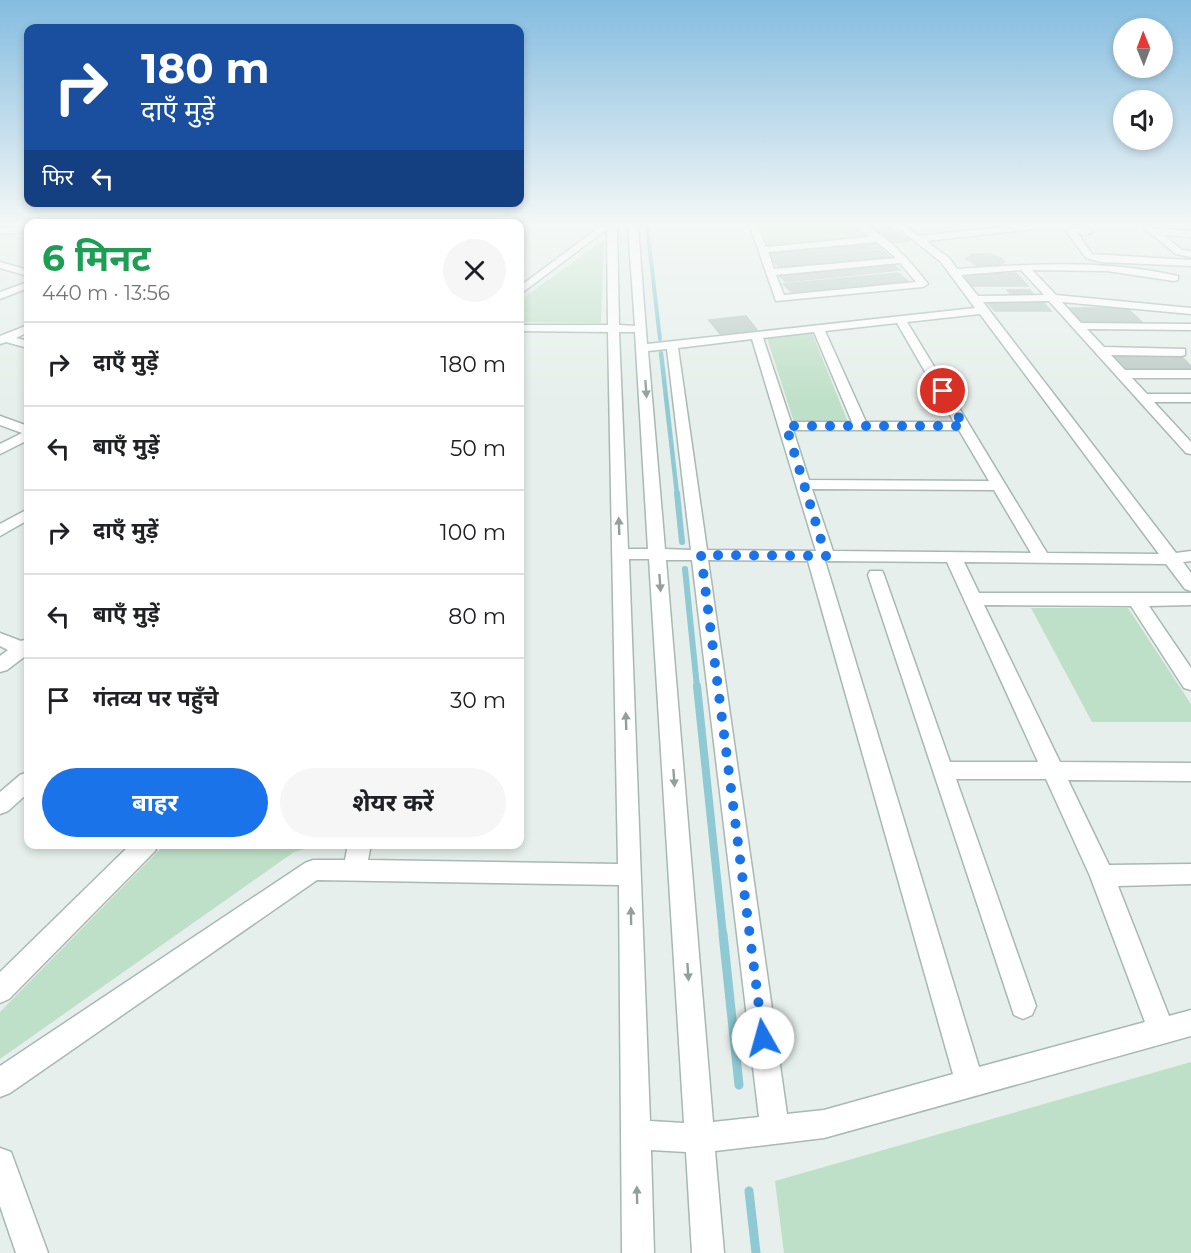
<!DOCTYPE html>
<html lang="hi">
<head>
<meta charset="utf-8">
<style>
  :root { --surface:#fff; --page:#f6f6f6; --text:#202124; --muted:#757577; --line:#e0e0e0; --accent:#1a73e8 }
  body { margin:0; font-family:Montserrat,"Noto Sans Devanagari",sans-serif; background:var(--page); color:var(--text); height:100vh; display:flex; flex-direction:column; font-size:22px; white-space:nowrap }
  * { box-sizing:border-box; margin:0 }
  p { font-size:20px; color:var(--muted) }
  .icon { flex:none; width:33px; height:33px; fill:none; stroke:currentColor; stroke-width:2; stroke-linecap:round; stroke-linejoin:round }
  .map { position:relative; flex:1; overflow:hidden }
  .panel { position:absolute; left:24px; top:219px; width:500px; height:630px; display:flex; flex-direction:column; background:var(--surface); border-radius:12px; box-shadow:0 3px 9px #0003 }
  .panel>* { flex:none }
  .top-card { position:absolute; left:24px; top:24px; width:500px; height:183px; border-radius:12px; box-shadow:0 3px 9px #0003; background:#1a4fa0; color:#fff; overflow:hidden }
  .needle { width:39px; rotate:359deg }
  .fabs { position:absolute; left:1113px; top:18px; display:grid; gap:12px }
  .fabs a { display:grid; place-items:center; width:60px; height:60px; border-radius:50%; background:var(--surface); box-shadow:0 3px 9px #0003; font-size:30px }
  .pin { position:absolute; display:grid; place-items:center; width:51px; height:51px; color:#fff; margin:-26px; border:3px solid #fff; border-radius:50%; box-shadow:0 2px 6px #0007 }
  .me { position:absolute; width:66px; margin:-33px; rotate:353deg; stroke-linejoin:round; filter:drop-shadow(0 0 4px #0008) }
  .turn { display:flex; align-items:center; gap:21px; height:126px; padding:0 18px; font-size:27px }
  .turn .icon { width:78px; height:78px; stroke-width:2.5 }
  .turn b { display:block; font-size:42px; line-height:51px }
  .then { display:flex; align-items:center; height:57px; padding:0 18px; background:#0003; gap:12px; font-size:22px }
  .round { display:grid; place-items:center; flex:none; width:63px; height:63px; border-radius:32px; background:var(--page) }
  .overview { display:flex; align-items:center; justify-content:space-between; height:102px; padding:0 18px }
  h1 { font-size:36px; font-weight:700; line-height:45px; color:#1e9e55 }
  .action { display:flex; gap:12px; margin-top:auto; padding:12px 18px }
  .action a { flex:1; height:69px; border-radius:36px; background:var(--accent); color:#fff; font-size:24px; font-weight:700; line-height:69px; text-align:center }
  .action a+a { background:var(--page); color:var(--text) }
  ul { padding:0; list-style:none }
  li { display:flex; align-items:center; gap:18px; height:84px; padding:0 18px; border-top:2px solid var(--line) }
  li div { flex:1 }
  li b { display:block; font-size:22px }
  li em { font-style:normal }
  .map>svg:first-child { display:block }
</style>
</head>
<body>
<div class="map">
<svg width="1191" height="1253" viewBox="0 0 1191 1253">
  <rect width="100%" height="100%" fill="#e6efeb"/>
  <g fill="#bfe0c8">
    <path d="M 761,226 L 855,226 L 870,238 L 769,247 Z"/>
    <path d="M 604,240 L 601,323 L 519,322 L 519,301 Z"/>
    <path d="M 812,333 L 848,422 L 794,422 L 767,338 Z"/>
    <path d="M 1031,608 L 1128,608 L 1191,704 L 1191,722 L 1092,722 Z"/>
    <path d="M 165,844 L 319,845 L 294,852 L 0,1059 L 0,1012 Z"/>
    <path d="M 1191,1062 L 1191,1253 L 784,1253 L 775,1181 Z"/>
  </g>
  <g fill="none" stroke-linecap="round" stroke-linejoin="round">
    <path stroke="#8ec9d4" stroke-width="4" d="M 647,226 L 660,339"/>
    <path stroke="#8ec9d4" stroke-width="4.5" d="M 661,353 L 677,494"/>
    <g stroke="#8ec9d4" stroke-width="6">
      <path d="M 677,493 L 682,542"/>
      <path d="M 685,569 L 697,687"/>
    </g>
    <path stroke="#8ec9d4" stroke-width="8" d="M 697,686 L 723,935"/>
    <g stroke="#8ec9d4" stroke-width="9">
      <path d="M 723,934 L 739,1085"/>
      <path d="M 749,1191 L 756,1253"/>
    </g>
  </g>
  <g fill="#bbcac4" stroke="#b8c9c2" stroke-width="1.5">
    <path d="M 866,226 L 887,226 L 910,241 L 891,243 Z"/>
    <path d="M 873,242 L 881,248 L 772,259 L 765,252 Z"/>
    <path d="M 881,250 L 890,257 L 779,267 L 772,260 Z"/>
    <path d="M 972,254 L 990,254 L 1001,258 L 1005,262 L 997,267 L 978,266 L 966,259 Z"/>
    <path d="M 891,263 L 900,270 L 786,282 L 779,275 Z"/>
    <path d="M 898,273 L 908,281 L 791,292 L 783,284 Z"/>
    <path d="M 1016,273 L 1028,286 L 973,286 L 962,274 Z"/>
    <path d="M 1007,290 L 1030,290 L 1034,295 L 1011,295 Z"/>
    <path d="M 986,301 L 1042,301 L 1051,311 L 995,311 Z"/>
    <path d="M 1065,308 L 1127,308 L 1144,324 L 1081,324 Z"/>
    <path d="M 746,316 L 757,330 L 720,334 L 709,320 Z"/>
    <path d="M 1106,353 L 1178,353 L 1191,366 L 1191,371 L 1123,371 Z"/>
  </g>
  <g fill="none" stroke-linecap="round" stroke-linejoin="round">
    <defs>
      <g id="minor">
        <path d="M 28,226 L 28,232 L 0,234 L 0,228 Z"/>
        <path d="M 601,226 L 617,226 L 619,325 L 635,326 L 628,226 L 638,226 L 647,344 L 975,308 L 941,262 L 896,226 L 905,226 L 919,236 L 1013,226 L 1038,226 L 1033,229 L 926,241 L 949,258 L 957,269 C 1030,264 1105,259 1178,276 L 1178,280 L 1174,281 L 1107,271 L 1032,270 L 1056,295 L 1191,308 L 1191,314 L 1062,302 L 1081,323 L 1191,324 L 1191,330 L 1087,329 L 1104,347 L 1185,349 L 1185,355 L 1181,356 L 1111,355 L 1125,370 L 1191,370 L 1191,378 L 1132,378 L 1147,394 L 1191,394 L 1191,402 L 1154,402 L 1191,442 L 1191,454 L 1186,453 L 1049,301 L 983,302 L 1176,553 L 1191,551 L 1191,561 L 1183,562 L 1191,573 L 1191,591 L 1185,589 L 1166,564 L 964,562 L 979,593 L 1191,593 L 1191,605 L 1149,606 L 1191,668 L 1191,690 L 1184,688 L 1131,606 L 984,605 L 1060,762 L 1191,763 L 1191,781 L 1068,780 L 1109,865 L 1191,864 L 1191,884 L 1118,886 L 1169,1016 L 1191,1010 L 1191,1036 L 824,1138 L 715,1151 L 724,1253 L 692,1253 L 686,1152 L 651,1150 L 654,1253 L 622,1253 L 619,885 L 317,880 L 10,1093 L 0,1097 L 0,1066 L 305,863 L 313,860 L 345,860 L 348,844 L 371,844 L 368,860 L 618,864 L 608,332 L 519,331 L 519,325 L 608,325 L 607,229 L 519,295 L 519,287 ZM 1021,270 L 1044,295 L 978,296 L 961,275 ZM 980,314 L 1159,554 L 1047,553 L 907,322 ZM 897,323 L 954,422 L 866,422 L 825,331 ZM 619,332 L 635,332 L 648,549 L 628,549 ZM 814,332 L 852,422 L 791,422 L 763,338 ZM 752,339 L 816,551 L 707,550 L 678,348 ZM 667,349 L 691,550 L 665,549 L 648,351 ZM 793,430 L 959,430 L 989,481 L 809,480 ZM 812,489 L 994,490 L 1031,553 L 833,551 ZM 629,559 L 649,559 L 684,1123 L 650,1121 ZM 666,560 L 692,560 L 759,1117 L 713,1122 ZM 708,560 L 808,561 L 953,1074 L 824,1110 L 787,1114 ZM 825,561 L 947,562 L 1038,762 L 950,762 L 884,575 L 882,571 L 870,571 L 868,575 L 1014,1015 L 1023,1019 L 1032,1015 L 1036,1006 L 956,779 L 1046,779 L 1090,876 L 1145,1022 L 979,1067 Z"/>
        <path d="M 750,226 L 758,226 L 766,247 L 870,237 L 856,226 C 880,224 914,266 928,284 L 923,287 L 776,301 ZM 877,242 L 896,258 L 774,269 L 768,252 ZM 900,263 L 916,282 L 784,295 L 776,275 Z"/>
        <path d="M 1078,226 L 1086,226 L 1092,232 L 1087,235 L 1078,234 L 1092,254 L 1191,260 L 1191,266 L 1101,262 L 1086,258 L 1066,231 L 1071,228 L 1079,229 Z"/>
        <path d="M 1142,226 L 1152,226 L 1156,229 L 1191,231 L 1191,237 L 1164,235 L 1182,250 L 1191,251 L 1191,257 L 1176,254 Z"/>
        <path d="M 0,262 L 28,270 L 28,276 L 0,268 Z"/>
        <path d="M 28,282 L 28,288 L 0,299 L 0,292 Z"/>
        <path d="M 28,325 L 28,332 L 16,338 L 28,341 L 28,348 L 6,342 L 0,344 L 0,336 Z"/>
        <path d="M 0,416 L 28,426 L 28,440 L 0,454 L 0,444 L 22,433 L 0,425 Z"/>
        <path d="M 28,509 L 28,520 L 0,536 L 0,524 Z"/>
        <path d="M 0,633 L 21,641 L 28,639 L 28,654 L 7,670 L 0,672 L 0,656 L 8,650 L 0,646 Z"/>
        <path d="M 28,772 L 28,793 L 8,811 L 0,814 L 0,792 L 20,775 Z"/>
        <path d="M 131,844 L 158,844 L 155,851 L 9,999 L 0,1003 L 0,972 Z"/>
        <path d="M 0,1148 L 11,1152 L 48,1253 L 16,1253 L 0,1206 Z"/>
      </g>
    </defs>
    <use href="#minor" stroke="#a8b8b2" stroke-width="3"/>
    <use href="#minor" fill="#fff" fill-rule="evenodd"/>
  </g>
  <defs><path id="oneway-solid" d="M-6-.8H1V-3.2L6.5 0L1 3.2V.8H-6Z" transform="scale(1.5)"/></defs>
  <g fill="#92a09c">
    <use href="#oneway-solid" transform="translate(646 389) rotate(86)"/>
    <use href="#oneway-solid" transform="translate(619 526) rotate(-92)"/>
    <use href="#oneway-solid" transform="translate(660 583) rotate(86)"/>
    <use href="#oneway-solid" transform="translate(626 721) rotate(-92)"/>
    <use href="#oneway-solid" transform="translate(674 778) rotate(86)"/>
    <use href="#oneway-solid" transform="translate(631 916) rotate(-91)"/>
    <use href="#oneway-solid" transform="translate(688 972) rotate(86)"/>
    <use href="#oneway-solid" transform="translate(637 1195) rotate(-91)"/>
  </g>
  <linearGradient id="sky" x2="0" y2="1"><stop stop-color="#84bce0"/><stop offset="0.56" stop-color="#f4f8f6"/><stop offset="1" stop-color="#f4f8f6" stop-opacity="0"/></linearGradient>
  <rect width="1191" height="401" fill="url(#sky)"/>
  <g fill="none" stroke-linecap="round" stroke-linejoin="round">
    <path stroke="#1a73e8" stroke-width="10" stroke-dasharray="0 18" d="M 763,1038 L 701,555 L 826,556 L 786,426 L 964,426 L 943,391"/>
  </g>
</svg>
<div class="fabs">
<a><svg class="needle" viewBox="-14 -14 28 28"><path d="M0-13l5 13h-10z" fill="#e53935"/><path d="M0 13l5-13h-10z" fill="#757577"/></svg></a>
<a><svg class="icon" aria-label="sound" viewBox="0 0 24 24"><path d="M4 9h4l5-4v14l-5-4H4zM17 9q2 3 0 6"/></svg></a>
</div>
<div class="pin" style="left:943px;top:391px;background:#d93025"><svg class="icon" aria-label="arrive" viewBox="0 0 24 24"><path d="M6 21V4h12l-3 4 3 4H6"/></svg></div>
<svg class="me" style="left:763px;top:1038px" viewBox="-20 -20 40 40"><circle r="19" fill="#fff"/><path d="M0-13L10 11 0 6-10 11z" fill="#1a73e8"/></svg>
<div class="top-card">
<div class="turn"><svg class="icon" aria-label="right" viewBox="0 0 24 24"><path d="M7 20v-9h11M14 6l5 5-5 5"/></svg><div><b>180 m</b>दाएँ मुड़ें</div></div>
<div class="then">फिर<svg class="icon" aria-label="left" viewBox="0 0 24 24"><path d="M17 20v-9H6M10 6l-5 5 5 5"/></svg></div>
</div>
<section class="panel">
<div class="overview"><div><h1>6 मिनट</h1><p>440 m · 13:56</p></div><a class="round"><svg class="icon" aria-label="close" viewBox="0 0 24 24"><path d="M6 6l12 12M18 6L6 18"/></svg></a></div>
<ul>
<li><svg class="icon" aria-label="right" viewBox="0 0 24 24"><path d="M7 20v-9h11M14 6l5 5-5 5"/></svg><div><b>दाएँ मुड़ें</b></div><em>180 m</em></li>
<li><svg class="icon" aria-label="left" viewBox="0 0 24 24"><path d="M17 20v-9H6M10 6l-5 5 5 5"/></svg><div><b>बाएँ मुड़ें</b></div><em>50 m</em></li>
<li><svg class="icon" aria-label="right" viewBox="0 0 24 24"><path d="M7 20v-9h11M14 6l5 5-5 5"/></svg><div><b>दाएँ मुड़ें</b></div><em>100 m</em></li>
<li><svg class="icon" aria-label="left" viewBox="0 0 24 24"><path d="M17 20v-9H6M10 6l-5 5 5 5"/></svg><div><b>बाएँ मुड़ें</b></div><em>80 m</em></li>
<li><svg class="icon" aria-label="arrive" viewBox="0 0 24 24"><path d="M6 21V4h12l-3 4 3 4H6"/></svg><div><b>गंतव्य पर पहुँचे</b></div><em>30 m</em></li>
</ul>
<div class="action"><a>बाहर</a><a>शेयर करें</a></div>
</section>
</div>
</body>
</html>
